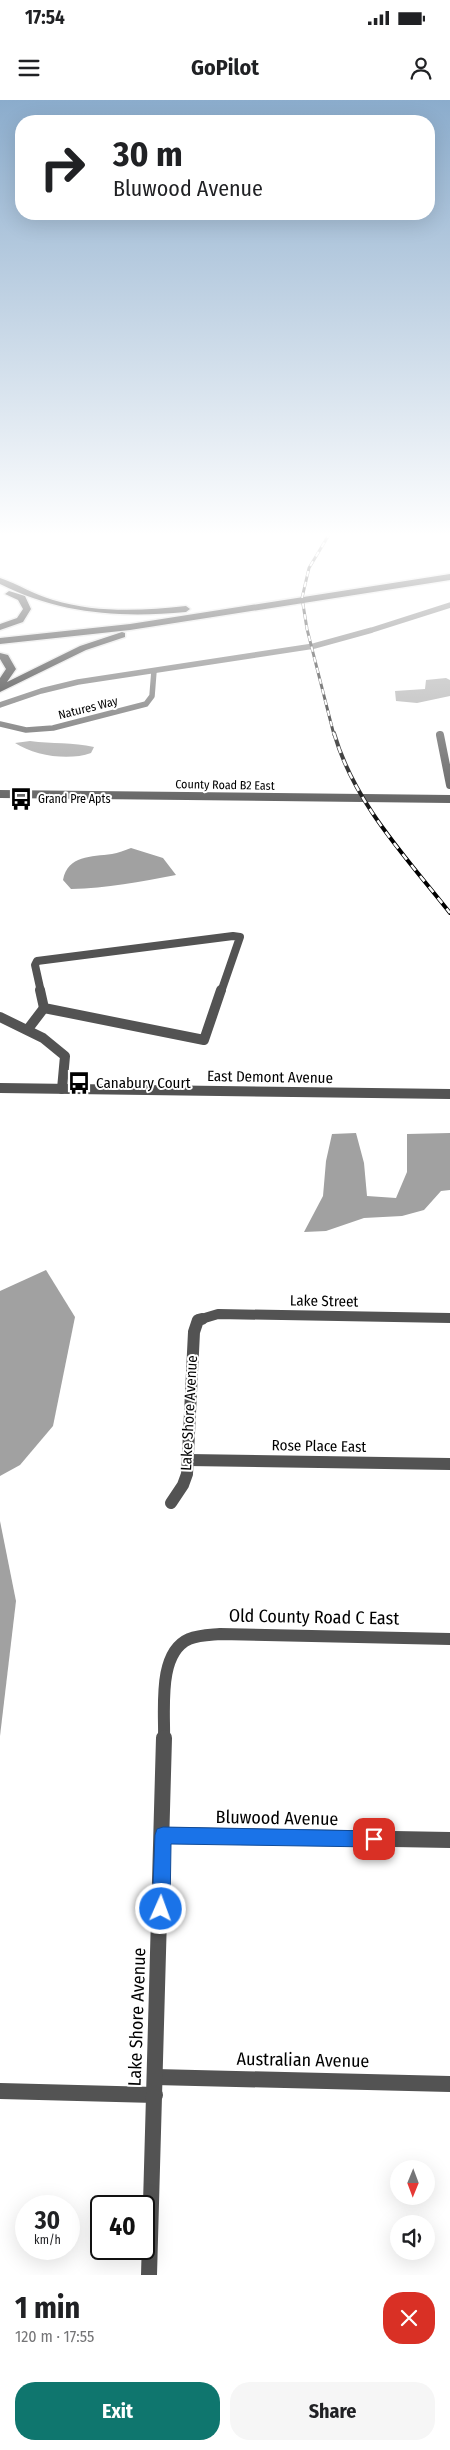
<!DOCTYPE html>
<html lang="en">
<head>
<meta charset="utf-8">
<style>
  :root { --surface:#fff; --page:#f6f6f6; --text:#202124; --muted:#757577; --accent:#0f766e }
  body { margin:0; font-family:"Fira Sans Condensed",sans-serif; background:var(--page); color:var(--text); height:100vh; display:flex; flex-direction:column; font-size:19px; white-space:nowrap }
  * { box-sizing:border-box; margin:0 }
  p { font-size:16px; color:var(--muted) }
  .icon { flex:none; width:28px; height:28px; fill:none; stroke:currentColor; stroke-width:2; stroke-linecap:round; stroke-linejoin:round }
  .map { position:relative; height:2175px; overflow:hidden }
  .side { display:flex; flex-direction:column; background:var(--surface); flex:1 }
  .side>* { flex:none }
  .guide { position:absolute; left:15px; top:15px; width:420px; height:105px; border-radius:20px; box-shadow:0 5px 20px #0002; background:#fff; color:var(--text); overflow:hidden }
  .needle { width:32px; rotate:181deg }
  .tools { position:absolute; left:390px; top:2060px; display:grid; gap:10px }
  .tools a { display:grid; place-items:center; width:45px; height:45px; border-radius:50%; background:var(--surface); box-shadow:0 5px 20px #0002; font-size:25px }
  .speed { position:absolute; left:15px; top:2095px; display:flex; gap:10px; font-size:25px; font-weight:700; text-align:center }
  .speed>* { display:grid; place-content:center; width:65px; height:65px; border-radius:50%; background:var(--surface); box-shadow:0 5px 20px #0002; line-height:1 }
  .speed small { font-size:12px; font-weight:400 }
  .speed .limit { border:2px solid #111; border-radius:8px; background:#fff; color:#111 }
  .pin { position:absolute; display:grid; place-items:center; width:42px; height:42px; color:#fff; margin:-21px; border-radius:10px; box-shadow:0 2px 8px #0006 }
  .me { position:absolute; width:55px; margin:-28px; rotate:2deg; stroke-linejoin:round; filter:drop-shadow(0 0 4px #0008) }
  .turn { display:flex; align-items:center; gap:18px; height:105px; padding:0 15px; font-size:22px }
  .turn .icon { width:65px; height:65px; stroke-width:2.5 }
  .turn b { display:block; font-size:35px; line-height:42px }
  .round { display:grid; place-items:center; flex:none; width:52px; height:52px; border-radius:20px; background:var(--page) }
  .summary { display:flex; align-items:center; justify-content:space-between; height:85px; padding:0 15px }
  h1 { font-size:30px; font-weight:700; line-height:38px }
  .button { display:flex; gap:10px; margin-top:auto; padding:10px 15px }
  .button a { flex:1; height:58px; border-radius:20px; background:var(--accent); color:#fff; font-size:20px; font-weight:700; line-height:58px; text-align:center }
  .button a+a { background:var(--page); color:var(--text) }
  .status { display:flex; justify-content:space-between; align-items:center; height:35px; padding:0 25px; background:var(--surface); direction:ltr }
  .status svg { height:14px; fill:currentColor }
  header { display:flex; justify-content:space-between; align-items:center; height:65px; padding:0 15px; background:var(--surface); font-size:22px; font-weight:700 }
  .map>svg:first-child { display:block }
</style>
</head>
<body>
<div class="status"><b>17:54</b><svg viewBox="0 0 49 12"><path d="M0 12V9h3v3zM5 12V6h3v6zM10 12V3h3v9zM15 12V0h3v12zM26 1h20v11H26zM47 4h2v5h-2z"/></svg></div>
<header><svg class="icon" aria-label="menu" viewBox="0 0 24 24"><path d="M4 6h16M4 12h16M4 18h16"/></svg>GoPilot<svg class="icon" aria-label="person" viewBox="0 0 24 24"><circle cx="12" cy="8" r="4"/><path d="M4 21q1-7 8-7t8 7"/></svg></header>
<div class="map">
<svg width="450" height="2175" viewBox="0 0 450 2175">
  <rect width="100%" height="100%" fill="#fff"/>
  <g fill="#a1a1a1">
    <path d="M 446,578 L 450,580 L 450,596 L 417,603 L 396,601 L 395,591 L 425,589 L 426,580 Z"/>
    <path d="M 30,641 C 52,644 73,642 94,647 L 91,653 C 69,661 35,656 15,643 Z"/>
    <path d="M 131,748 L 163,758 L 176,775 C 140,782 107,788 71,789 L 63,780 C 68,755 91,757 112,754 C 118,753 125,750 131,748 Z"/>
    <path d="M 356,1033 L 364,1063 L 367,1096 L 396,1098 L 407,1072 L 407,1034 L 450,1033 L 450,1090 L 441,1091 L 424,1110 L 402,1116 L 364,1118 L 326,1131 L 304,1132 L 323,1096 L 326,1061 L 332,1034 Z"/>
    <path d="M 46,1170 L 75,1217 L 53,1326 L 20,1365 L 0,1376 L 0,1191 Z"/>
    <path d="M 0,1421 L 16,1501 L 0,1636 Z"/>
  </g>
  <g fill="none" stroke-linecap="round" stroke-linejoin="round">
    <defs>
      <g id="motorway">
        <path d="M 450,474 L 450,480 L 130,530 L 0,544 L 0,538 L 130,524 Z"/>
        <path d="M 0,478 C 18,484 35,495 53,500 C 96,513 142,511 186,506 L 190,509 L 186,512 C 120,518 60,514 0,484 Z"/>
        <path d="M 9,491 L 25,496 L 31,509 L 23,522 L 0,530 L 0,524 L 17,518 L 23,509 L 18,500 L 5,494 Z"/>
        <path d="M 122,532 L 125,533 L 125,537 L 86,550 L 0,592 L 0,578 L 6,569 L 0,559 L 0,553 L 8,555 L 16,569 L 7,582 L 80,546 Z"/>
      </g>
    </defs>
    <use href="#motorway" stroke="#dbdbdb" stroke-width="3"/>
    <path stroke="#535353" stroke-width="5.5" d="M 0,624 L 26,630 L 53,628 L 146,604 L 152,596 L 154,571"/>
    <g stroke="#535353" stroke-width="8">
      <path d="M 440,635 L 450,685"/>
      <path d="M 41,892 L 35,865 L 37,861 L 233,836 L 240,837 L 221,892"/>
    </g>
    <g stroke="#535353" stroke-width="10">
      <path d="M 40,890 L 44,908 L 204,940 L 221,890"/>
      <path d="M 0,917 L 43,938 L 65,956 L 62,989"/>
      <path d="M 28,929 L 44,908"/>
      <path d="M 198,1220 L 218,1214 L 450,1218"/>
    </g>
    <g stroke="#535353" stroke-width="12">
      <path d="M 188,1360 L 450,1364"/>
      <path d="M 171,1403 L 183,1385 L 187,1374 L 194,1232 L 198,1220 L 202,1219"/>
    </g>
    <g stroke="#535353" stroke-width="16">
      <path d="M 163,1735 L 450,1740"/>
      <path d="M 155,1977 L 450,1984"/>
      <path d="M 0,1991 L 155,1995"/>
    </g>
    <path stroke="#535353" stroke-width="5.5" d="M 0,605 L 41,591 L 78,582 L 314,546 L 372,530 L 450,505"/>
    <path stroke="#535353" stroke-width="8" d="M 0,694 L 450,699"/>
    <path stroke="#535353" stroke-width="10" d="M 0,988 L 450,994"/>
    <path stroke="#535353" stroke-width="12" d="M 164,1640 C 165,1611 157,1553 189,1539 C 199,1535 210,1535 220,1534 L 450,1539"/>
    <path stroke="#535353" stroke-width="16" d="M 149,2175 L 164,1638"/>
    <use href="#motorway" fill="#000" fill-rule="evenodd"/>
    <defs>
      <path id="rail-far1" d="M 330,433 L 309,468 L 302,498 L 307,529 L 334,635"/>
      <path id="rail" d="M 334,633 C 354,703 406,757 450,813"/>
    </defs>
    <use href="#rail-far1" stroke="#000" stroke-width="3"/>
    <use href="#rail" stroke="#000" stroke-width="4"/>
    <use href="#rail-far1" stroke="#fff" stroke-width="2" stroke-dasharray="5.5" stroke-linecap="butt"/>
    <use href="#rail" stroke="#fff" stroke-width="2.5" stroke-dasharray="7" stroke-linecap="butt"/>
  </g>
  <linearGradient id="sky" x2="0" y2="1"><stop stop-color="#8baccc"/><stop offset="0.59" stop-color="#fff"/><stop offset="1" stop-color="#fff" stop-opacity="0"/></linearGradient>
  <rect width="450" height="737" fill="url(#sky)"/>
  <path fill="#1a73e8" stroke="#114b97" d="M 163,1727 L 374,1731 L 379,1733 L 382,1739 L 379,1745 L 374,1747 L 171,1744 L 170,1809 L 167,1816 L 161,1818 L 155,1816 L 152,1809 L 155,1735 L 157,1729 Z"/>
  <defs>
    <symbol id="bus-bare" viewBox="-9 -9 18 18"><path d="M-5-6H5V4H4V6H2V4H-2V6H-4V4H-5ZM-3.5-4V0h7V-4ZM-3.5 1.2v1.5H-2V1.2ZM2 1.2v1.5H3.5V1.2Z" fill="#000" stroke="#fff" stroke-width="2.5" paint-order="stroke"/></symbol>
  </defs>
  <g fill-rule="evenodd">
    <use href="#bus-bare" x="5" y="683" width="32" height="32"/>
    <use href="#bus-bare" x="63" y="967" width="32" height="32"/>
  </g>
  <g text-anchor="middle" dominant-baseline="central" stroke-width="4" stroke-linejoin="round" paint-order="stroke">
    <g font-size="12" fill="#000" stroke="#fff">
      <text transform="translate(88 608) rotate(-14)">Natures Way</text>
      <text transform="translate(225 685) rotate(1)">County Road B2 East</text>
    </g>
    <g font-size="12" fill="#000" stroke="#fff" text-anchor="start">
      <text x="38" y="699">Grand Pre Apts</text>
    </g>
    <g font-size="15" fill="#000" stroke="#fff">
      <text transform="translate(270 977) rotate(1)">East Demont Avenue</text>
      <text transform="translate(324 1201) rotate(1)">Lake Street</text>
      <text transform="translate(189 1313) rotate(-87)">Lake Shore Avenue</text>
      <text transform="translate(319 1346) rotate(1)">Rose Place East</text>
    </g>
    <g font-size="15" fill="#000" stroke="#fff" text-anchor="start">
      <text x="96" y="983">Canabury Court</text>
    </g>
    <g font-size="18" fill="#000" stroke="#fff">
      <text transform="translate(314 1517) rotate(1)">Old County Road C East</text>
      <text transform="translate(277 1718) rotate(1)">Bluwood Avenue</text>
      <text transform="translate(137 1917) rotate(-88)">Lake Shore Avenue</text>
      <text transform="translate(303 1960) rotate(1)">Australian Avenue</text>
    </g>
  </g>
</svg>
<div class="tools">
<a><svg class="needle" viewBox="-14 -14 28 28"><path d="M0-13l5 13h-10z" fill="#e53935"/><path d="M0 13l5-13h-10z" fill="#757577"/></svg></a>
<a><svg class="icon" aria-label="sound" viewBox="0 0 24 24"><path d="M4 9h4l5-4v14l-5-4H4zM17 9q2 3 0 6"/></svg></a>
</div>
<div class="speed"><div>30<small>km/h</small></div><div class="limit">40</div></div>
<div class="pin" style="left:374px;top:1739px;background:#d93025"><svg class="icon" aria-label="arrive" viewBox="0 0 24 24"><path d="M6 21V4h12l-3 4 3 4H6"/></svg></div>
<svg class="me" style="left:161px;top:1809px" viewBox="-20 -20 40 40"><circle r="17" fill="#1a73e8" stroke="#fff" stroke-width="3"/><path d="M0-11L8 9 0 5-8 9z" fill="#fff"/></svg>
<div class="guide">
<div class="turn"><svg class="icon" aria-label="right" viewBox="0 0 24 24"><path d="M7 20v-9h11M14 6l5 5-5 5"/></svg><div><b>30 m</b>Bluwood Avenue</div></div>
</div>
</div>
<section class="side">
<div class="summary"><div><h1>1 min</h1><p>120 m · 17:55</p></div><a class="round" style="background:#d93025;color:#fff"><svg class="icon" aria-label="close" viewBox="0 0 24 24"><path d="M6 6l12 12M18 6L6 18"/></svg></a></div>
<div class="button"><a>Exit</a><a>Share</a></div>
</section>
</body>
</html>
